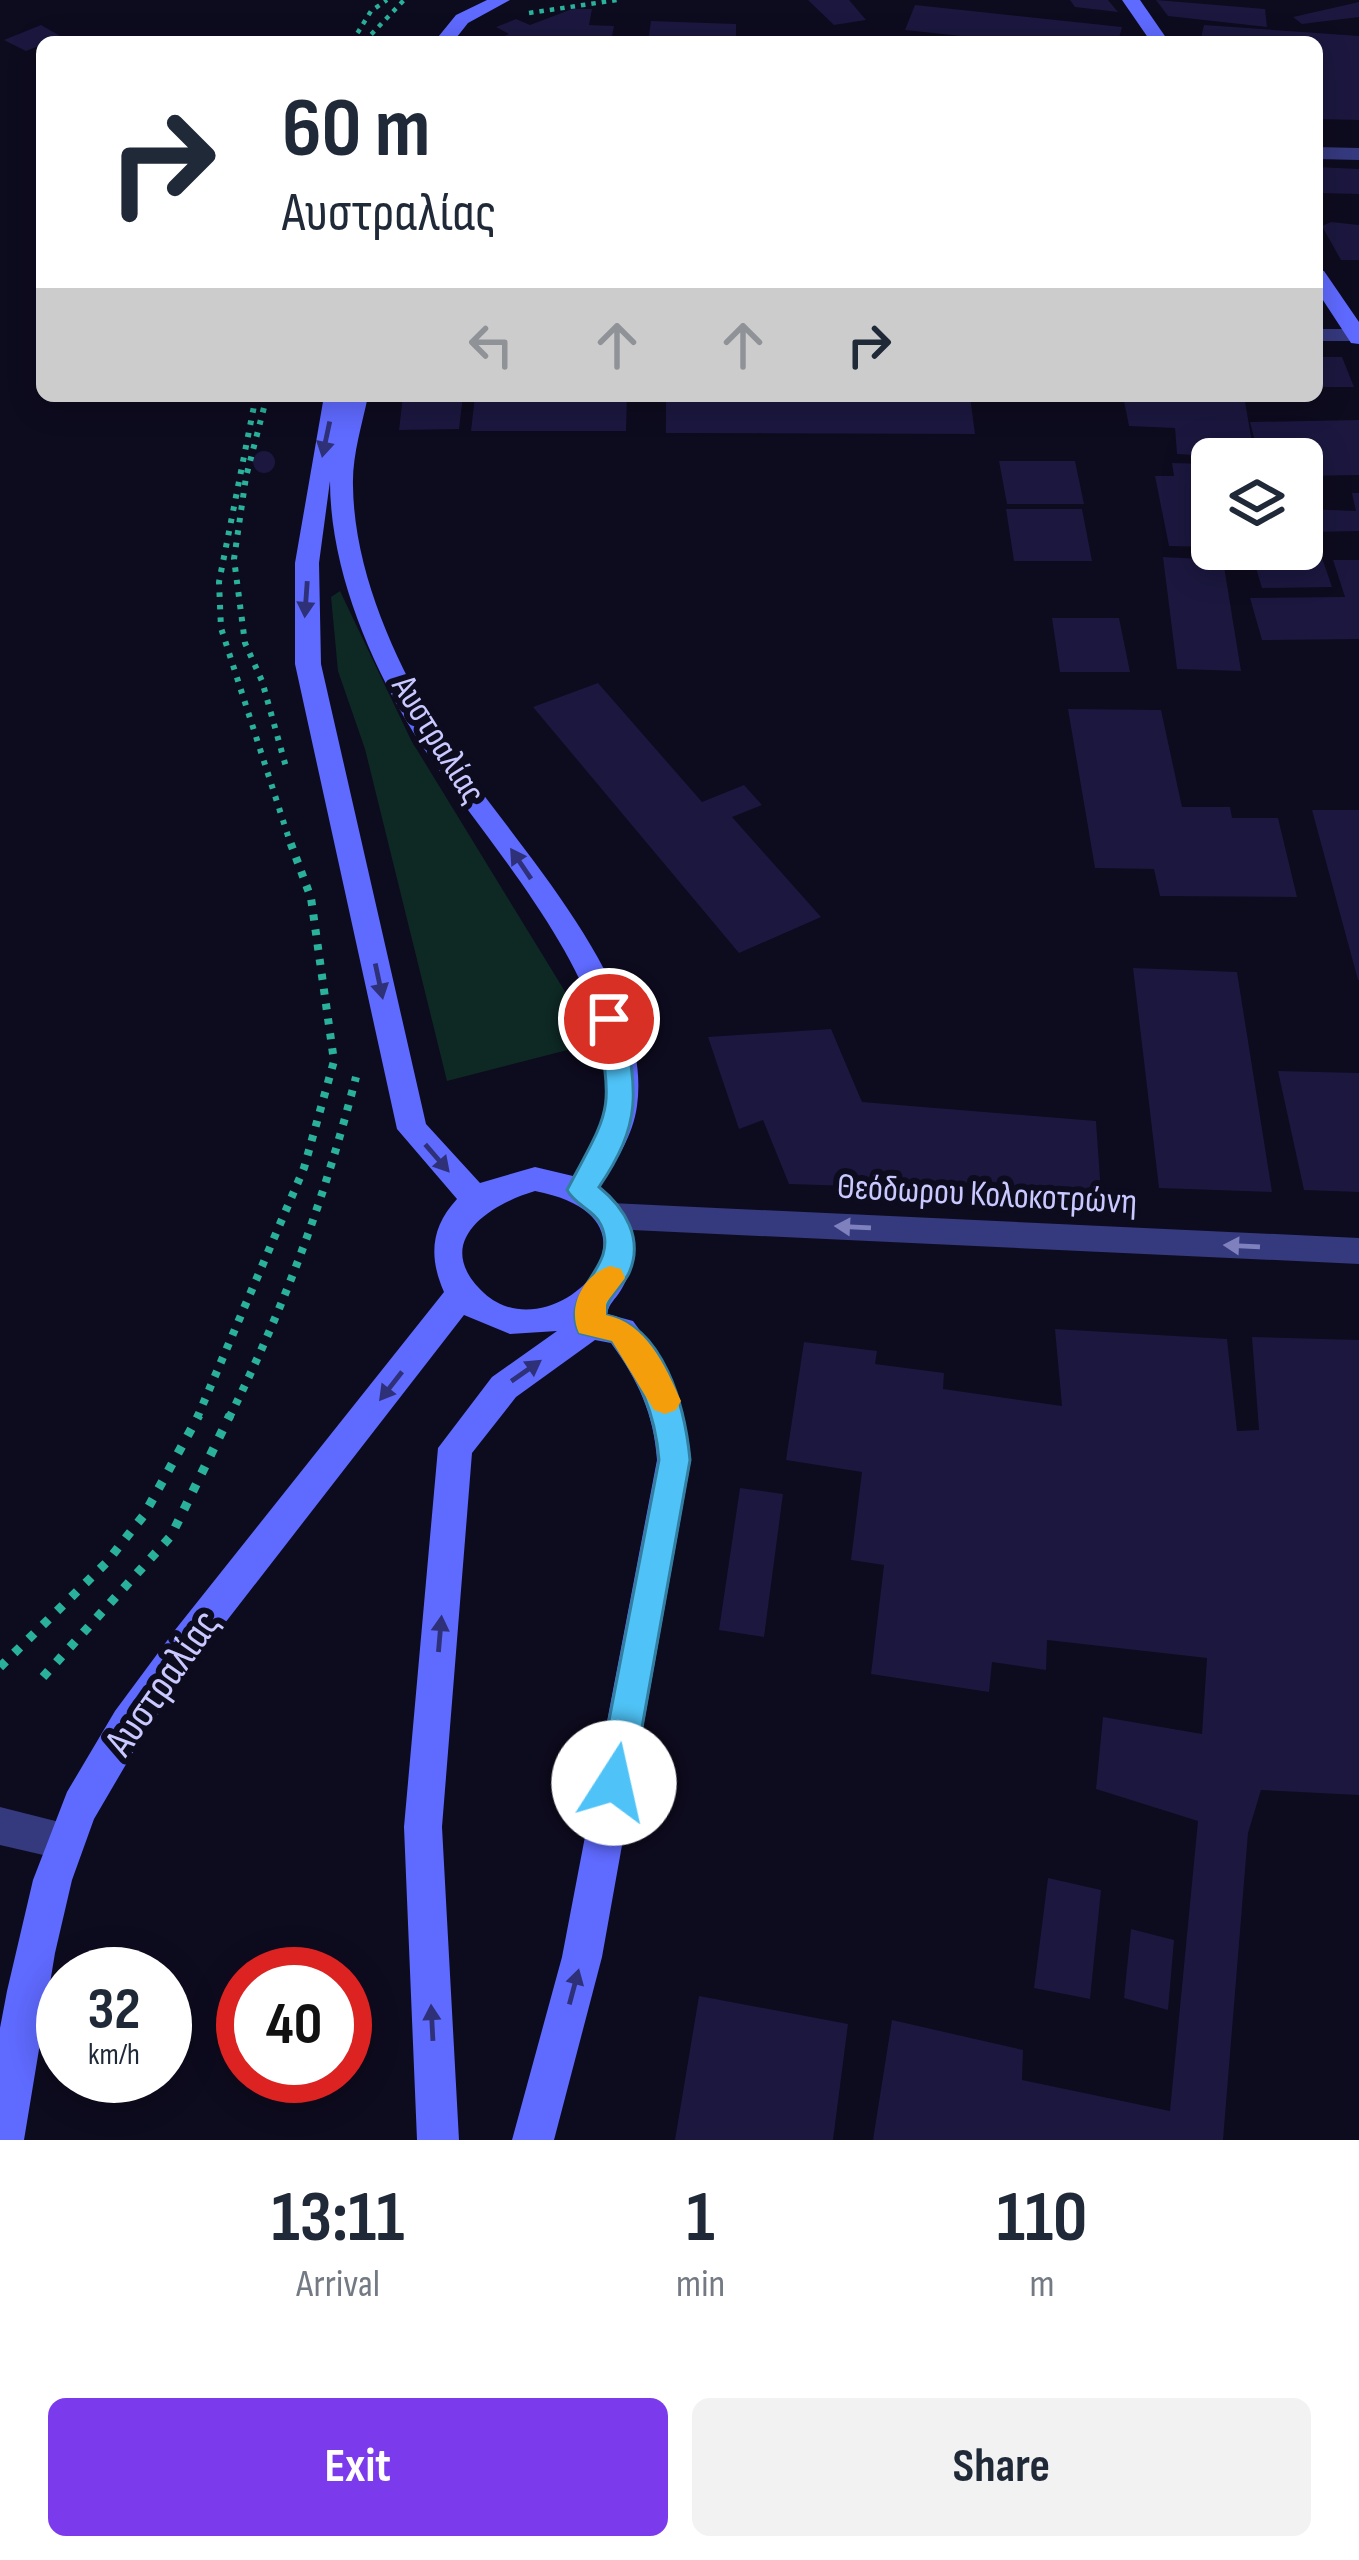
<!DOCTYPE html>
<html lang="en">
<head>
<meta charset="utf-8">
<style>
  :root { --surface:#fff; --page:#f2f2f3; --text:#1f2937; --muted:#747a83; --accent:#7c3aed }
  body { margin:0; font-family:"Sofia Sans Condensed",sans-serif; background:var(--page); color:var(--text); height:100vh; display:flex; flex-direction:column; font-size:45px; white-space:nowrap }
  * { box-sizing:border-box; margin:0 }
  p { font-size:39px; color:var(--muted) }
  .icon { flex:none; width:66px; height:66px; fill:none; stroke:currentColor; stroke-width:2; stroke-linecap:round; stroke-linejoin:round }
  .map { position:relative; height:2140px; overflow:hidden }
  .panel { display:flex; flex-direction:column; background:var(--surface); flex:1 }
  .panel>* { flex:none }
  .guide { position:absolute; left:36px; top:36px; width:1287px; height:366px; border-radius:18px; box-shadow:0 6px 30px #0003; background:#fff; color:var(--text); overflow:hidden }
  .buttons { position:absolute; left:1191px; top:438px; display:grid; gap:24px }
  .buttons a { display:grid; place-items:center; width:132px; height:132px; border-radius:18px; background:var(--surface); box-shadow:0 6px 30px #0003; font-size:60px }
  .speed { position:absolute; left:36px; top:1947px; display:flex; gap:24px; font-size:60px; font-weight:700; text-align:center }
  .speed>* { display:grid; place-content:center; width:156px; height:156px; border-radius:50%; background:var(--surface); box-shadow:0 6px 30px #0003; line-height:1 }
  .speed small { font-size:30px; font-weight:400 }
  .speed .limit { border:18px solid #d22; background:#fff; color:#111 }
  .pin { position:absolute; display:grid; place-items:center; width:102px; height:102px; color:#fff; margin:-51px; border:6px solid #fff; border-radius:50%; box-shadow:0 3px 12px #0007 }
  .me { position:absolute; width:132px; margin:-66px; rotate:10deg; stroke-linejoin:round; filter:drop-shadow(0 0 9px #0008) }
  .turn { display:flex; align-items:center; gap:42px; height:252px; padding:0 48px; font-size:54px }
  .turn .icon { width:156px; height:156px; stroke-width:2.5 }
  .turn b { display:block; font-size:84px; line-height:102px }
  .lanes { display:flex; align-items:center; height:114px; padding:0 48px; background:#0003; justify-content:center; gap:60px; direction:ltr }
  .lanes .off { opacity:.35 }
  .eta { display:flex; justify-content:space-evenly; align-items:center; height:204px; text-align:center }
  .eta b { font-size:72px; font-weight:700; line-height:84px }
  .cta { display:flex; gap:24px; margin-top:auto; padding:24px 48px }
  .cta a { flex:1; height:138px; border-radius:18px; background:var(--accent); color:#fff; font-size:48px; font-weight:700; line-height:138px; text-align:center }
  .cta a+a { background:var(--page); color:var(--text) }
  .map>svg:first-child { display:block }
</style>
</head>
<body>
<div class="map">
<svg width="1359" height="2140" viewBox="0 0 1359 2140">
  <rect width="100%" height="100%" fill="#0d0b1e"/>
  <path fill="#0e2824" d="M 340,591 L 411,740 L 569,998 L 587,1045 L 447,1081 L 365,749 L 338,671 L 331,597 Z"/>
  <g fill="#1b173f">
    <path d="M 808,0 L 849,0 L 866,20 L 834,25 Z"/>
    <path d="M 1070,0 L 1108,0 L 1118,12 L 1075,7 Z"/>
    <path d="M 1156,0 L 1265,9 L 1267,27 L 1168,16 Z"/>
    <path d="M 1359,2 L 1359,17 L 1302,24 L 1293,17 Z"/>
    <path d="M 915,5 L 1122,27 L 1118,42 L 1018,42 L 905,30 Z"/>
    <path d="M 572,9 L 592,9 L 589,25 L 614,26 L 611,42 L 490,42 L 509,34 L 496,27 L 516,19 L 530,25 Z"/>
    <path d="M 651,21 L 736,24 L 736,42 L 648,42 Z"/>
    <path d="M 41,25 L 62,37 L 26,51 L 4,40 Z"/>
    <path d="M 1204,25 L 1359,36 L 1359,120 L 1317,119 L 1317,42 L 1200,42 Z"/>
    <path d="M 1317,167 L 1359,169 L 1359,194 L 1317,193 Z"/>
    <path d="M 1331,222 L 1359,225 L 1359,260 L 1341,260 L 1322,226 Z"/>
    <path d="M 1317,357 L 1342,357 L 1354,387 L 1317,387 Z"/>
    <path d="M 403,396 L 463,396 L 459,429 L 399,430 Z"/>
    <path d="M 475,396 L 627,396 L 626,431 L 471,431 Z"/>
    <path d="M 666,396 L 970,396 L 975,434 L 666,433 Z"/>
    <path d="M 1123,396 L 1244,396 L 1255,459 L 1177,454 L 1175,428 L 1129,426 Z"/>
    <path d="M 1359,420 L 1359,475 L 1302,476 L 1302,459 L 1292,459 L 1289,451 L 1270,450 L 1265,438 L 1254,438 L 1250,422 Z"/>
    <circle cx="264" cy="462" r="11"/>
    <path d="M 999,461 L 1075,461 L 1084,504 L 1007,504 Z"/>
    <path d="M 1172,463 L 1212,464 L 1212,547 L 1169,546 L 1155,476 L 1174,476 Z"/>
    <path d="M 1352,493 L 1359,493 L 1359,531 L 1311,532 L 1307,509 L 1356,511 Z"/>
    <path d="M 1006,509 L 1082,509 L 1092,561 L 1014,561 Z"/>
    <path d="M 1252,555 L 1321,555 L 1332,587 L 1262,588 Z"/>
    <path d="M 1163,557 L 1223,560 L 1241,671 L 1177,669 Z"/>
    <path d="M 1333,560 L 1359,560 L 1359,639 L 1262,640 L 1250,598 L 1345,597 Z"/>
    <path d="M 1052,618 L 1119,618 L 1130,672 L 1060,672 Z"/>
    <path d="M 598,683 L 702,802 L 744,785 L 762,805 L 732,817 L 821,917 L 739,953 L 533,707 Z"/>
    <path d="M 1068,709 L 1161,710 L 1182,807 L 1230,807 L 1232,818 L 1278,818 L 1297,897 L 1160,896 L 1154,869 L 1095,868 Z"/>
    <path d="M 1312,810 L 1359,810 L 1359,980 L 1358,980 Z"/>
    <path d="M 1133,968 L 1237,972 L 1272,1192 L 1159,1188 Z"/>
    <path d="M 831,1029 L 862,1102 L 1096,1121 L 1101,1194 L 789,1184 L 763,1120 L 739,1129 L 708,1037 Z"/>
    <path d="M 1278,1071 L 1359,1073 L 1359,1192 L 1304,1190 Z"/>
    <path d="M 1055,1329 L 1227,1339 L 1237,1431 L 1259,1430 L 1252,1337 L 1359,1340 L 1359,1795 L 1261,1790 L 1248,1833 L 1223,2140 L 873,2140 L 892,2020 L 1023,2050 L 1022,2080 L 1170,2111 L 1198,1821 L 1096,1789 L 1103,1717 L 1202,1734 L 1207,1658 L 1047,1640 L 1046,1670 L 992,1662 L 989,1692 L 871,1674 L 884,1565 L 851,1560 L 862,1472 L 786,1460 L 804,1342 L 877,1351 L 875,1364 L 944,1373 L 943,1389 L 1062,1406 Z"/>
    <path d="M 740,1488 L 783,1494 L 764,1637 L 719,1630 Z"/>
    <path d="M 1048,1878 L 1101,1890 L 1090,1999 L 1034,1988 Z"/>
    <path d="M 1131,1929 L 1174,1940 L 1168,2010 L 1124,1998 Z"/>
    <path d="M 699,1996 L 848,2024 L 833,2140 L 675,2140 Z"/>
  </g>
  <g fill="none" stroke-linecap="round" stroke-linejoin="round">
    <g stroke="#2ab19c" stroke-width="4.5" stroke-dasharray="4.5 6" stroke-linecap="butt">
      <path d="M 529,13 L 617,0"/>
      <path d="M 352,42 L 371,11 L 387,0"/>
      <path d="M 364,42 L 404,0"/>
    </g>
    <g stroke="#2ab19c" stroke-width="6" stroke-dasharray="4.5 8" stroke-linecap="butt">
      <path d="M 256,396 L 219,582 L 221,628 L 289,839"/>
      <path d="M 267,396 L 246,477 L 234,559 L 245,643 L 262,681 L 286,767"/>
    </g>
    <g stroke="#2ab19c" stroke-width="8" stroke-dasharray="6 9" stroke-linecap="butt">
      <path d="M 197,1418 L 304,1168 L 334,1061 L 311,898 L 288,836"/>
      <path d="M 229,1418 C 286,1303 324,1201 356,1077"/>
    </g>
    <g stroke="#2ab19c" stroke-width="9" stroke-dasharray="8 12" stroke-linecap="butt">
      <path d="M 0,1667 L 106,1563 L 144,1515 L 199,1415"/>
      <path d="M 43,1677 L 171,1536 L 230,1415"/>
    </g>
    <g fill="#35397e" fill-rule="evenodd">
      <path d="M 1317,147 L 1359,148 L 1359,160 L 1317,159 Z"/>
      <rect x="1317" y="329" width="42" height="12"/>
      <path d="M 611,1203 L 1359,1238 L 1359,1264 L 611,1229 L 600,1225 L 595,1216 L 600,1207 Z"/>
      <path d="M 0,1807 L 79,1827 L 84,1841 L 79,1855 L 65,1860 L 0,1845 Z"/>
    </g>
    <g fill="#5f6aff" fill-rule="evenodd">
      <path d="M 487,0 L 510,0 L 468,23 L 453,42 L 434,42 L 456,15 Z"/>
      <path d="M 1122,0 L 1140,0 L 1169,42 L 1151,42 Z"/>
      <path d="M 1317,269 L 1324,271 L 1359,322 L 1359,344 L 1351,343 L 1317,291 Z"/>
      <path d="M 324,396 L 368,396 C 362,425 352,456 353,486 C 354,566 390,650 430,718 C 492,823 655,976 637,1106 C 633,1136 615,1163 599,1188 C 635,1215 644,1251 621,1290 C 615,1300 609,1303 607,1314 L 633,1321 C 665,1363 687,1406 691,1460 L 602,1957 L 554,2140 L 512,2140 L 562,1957 L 657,1460 C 654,1414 638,1380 611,1343 L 595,1340 L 516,1397 L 472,1453 L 442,1827 L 459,2140 L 417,2140 L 404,1827 L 438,1448 L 492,1377 L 557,1331 L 510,1334 L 464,1315 L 201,1654 L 142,1737 L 94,1819 L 72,1880 L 55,1953 L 24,2140 L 0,2140 L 0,2028 L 7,1991 L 33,1880 L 67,1792 L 115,1711 L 175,1630 L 444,1292 C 429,1258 430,1228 457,1199 L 397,1129 L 295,664 L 295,563 ZM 330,481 C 330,563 365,651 407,722 C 467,824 623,978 607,1103 C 603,1130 589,1154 573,1176 L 535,1167 L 480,1183 L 426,1124 L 321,664 L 319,563 ZM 535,1191 C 685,1220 552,1356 484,1293 C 430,1243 488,1205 535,1191 Z"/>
    </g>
  </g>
  <defs><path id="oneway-solid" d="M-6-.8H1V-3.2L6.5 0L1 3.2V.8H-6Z" transform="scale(3)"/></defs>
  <g fill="#2e3178">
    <use href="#oneway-solid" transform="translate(326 439) rotate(102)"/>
    <use href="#oneway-solid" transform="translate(306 599) rotate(94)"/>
    <use href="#oneway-solid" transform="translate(521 864) rotate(-124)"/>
    <use href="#oneway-solid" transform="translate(379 981) rotate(78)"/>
    <use href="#oneway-solid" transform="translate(437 1158) rotate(49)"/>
    <use href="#oneway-solid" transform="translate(526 1371) rotate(-35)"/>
    <use href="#oneway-solid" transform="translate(391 1386) rotate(128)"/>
    <use href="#oneway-solid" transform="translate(440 1634) rotate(-85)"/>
    <use href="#oneway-solid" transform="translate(574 1987) rotate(-75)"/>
    <use href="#oneway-solid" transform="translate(432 2023) rotate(-93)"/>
  </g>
  <g fill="#7f80be">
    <use href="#oneway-solid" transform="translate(853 1227) rotate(-177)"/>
    <use href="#oneway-solid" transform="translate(1242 1246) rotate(-177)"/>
  </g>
  <path fill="#4fc3f7" stroke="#337fa1" stroke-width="3" d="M 609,1009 L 623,1019 C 637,1092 643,1122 599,1187 C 625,1208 644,1239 629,1273 C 621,1289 606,1296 606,1315 C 664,1326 685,1407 690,1460 L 632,1783 L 626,1795 L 614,1800 L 602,1795 L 597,1783 L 659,1460 C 655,1411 640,1381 612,1341 L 579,1333 C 558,1290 621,1269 601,1225 C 594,1210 575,1205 567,1190 C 611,1107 614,1113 596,1019 Z"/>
  <path fill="#f59e0b" d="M 610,1266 L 621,1269 L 625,1278 L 606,1303 L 606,1315 C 646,1323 665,1365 681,1401 L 676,1410 L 665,1414 L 654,1410 L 612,1341 L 579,1333 C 567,1307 583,1275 610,1266 Z"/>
  <g text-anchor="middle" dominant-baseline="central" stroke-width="12" stroke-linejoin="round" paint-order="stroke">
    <g font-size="36" fill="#c9c8ff" stroke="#0d0b1e">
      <text transform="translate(438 740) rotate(58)">Αυστραλίας</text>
      <text transform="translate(987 1195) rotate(3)">Θεόδωρου Κολοκοτρώνη</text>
    </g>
    <g font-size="42" fill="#c9c8ff" stroke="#0d0b1e">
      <text transform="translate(163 1683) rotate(-55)">Αυστραλίας</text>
    </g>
  </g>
</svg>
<div class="buttons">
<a><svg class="icon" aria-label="layers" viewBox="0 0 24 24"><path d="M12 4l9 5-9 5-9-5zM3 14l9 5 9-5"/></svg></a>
</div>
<div class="speed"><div>32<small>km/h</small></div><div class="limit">40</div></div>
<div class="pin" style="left:609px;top:1019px;background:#d93025"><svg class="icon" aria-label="arrive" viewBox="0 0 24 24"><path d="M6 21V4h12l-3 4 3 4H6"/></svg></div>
<svg class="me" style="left:614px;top:1783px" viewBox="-20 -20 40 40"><circle r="19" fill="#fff"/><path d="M0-13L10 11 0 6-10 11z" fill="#4fc3f7"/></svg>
<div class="guide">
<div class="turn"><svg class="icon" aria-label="right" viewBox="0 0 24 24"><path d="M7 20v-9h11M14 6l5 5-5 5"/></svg><div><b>60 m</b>Αυστραλίας</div></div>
<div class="lanes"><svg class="icon off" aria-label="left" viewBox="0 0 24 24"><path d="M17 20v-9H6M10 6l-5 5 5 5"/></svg><svg class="icon off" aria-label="ahead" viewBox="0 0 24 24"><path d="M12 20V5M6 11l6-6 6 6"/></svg><svg class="icon off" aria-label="ahead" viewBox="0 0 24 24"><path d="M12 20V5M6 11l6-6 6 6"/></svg><svg class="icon" aria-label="right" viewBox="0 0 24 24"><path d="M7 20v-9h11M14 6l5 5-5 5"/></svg></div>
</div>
</div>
<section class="panel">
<div class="eta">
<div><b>13:11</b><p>Arrival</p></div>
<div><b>1</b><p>min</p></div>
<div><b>110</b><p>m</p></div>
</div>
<div class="cta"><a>Exit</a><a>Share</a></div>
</section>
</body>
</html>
